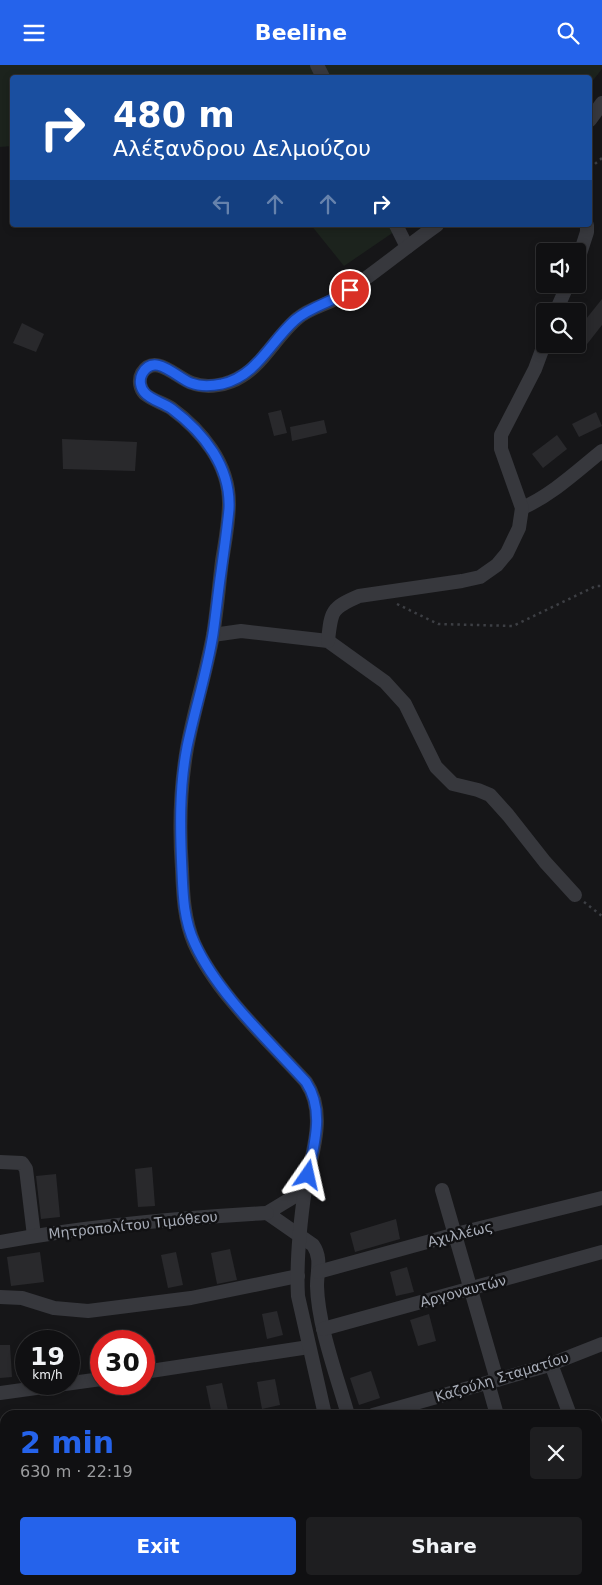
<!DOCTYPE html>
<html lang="en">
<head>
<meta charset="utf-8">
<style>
  :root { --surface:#101012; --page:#1e1e20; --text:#f1f3f6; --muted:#9c9d9f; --line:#303032; --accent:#2563eb }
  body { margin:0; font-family:"DejaVu Sans",sans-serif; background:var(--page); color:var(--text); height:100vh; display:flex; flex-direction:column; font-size:19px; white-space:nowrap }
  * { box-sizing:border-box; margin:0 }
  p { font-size:16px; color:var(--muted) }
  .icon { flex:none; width:28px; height:28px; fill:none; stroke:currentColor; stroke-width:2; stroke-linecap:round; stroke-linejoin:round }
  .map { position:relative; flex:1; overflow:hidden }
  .drawer { position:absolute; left:0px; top:1345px; width:602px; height:175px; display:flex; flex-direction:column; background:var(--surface); border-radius:15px 15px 0 0; box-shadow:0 2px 8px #0003,0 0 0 1px var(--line) }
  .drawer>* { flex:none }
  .banner { position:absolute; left:10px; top:10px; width:582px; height:152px; border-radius:5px; box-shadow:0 2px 8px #0003,0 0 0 1px var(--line); background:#1a4fa0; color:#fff; overflow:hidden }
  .buttons { position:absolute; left:536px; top:178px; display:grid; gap:10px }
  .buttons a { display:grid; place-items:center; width:50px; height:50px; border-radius:5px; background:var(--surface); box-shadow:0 2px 8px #0003,0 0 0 1px var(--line); font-size:25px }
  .speed { position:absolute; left:15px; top:1265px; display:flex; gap:10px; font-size:25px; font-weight:700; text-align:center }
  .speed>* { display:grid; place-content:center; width:65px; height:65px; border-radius:50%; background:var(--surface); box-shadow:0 2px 8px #0003,0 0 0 1px var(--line); line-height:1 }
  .speed small { font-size:12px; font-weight:400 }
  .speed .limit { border:8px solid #d22; background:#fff; color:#111 }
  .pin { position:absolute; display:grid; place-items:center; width:42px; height:42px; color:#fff; margin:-21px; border:2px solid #fff; border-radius:50%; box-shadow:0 1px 5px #0007 }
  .me { position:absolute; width:55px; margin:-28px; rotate:11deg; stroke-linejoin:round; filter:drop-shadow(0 0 4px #0008) }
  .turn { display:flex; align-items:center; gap:18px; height:105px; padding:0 20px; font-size:22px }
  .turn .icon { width:65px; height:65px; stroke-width:2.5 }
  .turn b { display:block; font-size:35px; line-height:42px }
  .lanes { display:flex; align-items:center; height:48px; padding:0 20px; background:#0003; justify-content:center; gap:25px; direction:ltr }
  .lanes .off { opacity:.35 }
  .round { display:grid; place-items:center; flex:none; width:52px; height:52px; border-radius:5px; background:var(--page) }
  .summary { display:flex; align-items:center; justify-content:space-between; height:85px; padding:0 20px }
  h1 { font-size:30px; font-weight:800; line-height:38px; color:var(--accent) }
  .cta { display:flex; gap:10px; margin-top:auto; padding:10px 20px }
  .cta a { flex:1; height:58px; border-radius:5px; background:var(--accent); color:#fff; font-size:20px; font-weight:800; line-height:58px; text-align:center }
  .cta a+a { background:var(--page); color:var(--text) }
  header { display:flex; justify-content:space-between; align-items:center; height:65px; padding:0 20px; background:var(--accent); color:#fff; font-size:22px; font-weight:800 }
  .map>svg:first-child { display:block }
</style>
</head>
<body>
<header><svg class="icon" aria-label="menu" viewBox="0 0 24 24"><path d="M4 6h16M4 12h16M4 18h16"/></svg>Beeline<svg class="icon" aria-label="search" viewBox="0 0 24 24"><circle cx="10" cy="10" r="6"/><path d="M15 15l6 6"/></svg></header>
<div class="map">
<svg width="602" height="1520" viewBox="0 0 602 1520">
  <rect width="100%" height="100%" fill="#161618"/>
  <g fill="#1c231d">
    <path d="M 0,0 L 602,0 L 602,4 L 590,19 L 590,12 L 12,12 L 12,81 L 0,82 Z"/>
    <path d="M 311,160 L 404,160 L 344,201 Z"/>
  </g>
  <g fill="#29292c">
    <path d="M 602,234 L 602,260 L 584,283 L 578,278 L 578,264 Z"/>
    <path d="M 22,258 L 44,269 L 36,287 L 13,278 Z"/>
    <path d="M 281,345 L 287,368 L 274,371 L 268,348 Z"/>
    <path d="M 596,347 L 602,361 L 579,372 L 572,359 Z"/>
    <path d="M 324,355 L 327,368 L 292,376 L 290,362 Z"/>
    <path d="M 557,370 L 567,384 L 543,403 L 532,389 Z"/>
    <path d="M 62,374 L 137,377 L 135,406 L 63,404 Z"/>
    <path d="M 152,1102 L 155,1141 L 138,1142 L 135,1104 Z"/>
    <path d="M 56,1109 L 60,1152 L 41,1154 L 36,1111 Z"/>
    <path d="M 396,1154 L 400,1174 L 355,1187 L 350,1168 Z"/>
    <path d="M 230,1184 L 237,1215 L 217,1219 L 211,1188 Z"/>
    <path d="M 40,1187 L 44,1217 L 11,1221 L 7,1192 Z"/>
    <path d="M 176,1187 L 183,1220 L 168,1223 L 161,1190 Z"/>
    <path d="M 407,1202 L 414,1227 L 396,1231 L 390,1207 Z"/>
    <path d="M 277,1246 L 283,1270 L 267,1274 L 262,1249 Z"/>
    <path d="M 429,1249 L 436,1276 L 418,1281 L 410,1255 Z"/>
    <path d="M 0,1280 L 10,1280 L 12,1312 L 0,1313 Z"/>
    <path d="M 371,1306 L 380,1333 L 359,1340 L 350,1313 Z"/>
    <path d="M 275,1314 L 280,1340 L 262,1344 L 257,1317 Z"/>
    <path d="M 222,1318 L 229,1350 L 212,1350 L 206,1321 Z"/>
  </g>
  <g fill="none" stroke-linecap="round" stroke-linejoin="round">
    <g stroke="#3d3f44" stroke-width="2.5" stroke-dasharray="2.5 4" stroke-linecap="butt">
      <path d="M 590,103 L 602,93"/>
      <path d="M 397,539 L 438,559 L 513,561 L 596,521 L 602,521"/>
      <path d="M 584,837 L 602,851"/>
    </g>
    <g stroke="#37383d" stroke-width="14">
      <path d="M 317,0 L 323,12"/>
      <path d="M 590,55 L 602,38"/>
      <path d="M 396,160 L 407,182"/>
      <path d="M 578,195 L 587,167 L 587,160"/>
      <path d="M 556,246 L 568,219"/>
      <path d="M 522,443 C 552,430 577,406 602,386"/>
      <path d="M 213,570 L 241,566 L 328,576 L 385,617 L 405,639 L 436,702 L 453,719 L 478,725 L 490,730 L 508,750 L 545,797 L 575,830"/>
      <path d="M 328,576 C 331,546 331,543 359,531 L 462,516 L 480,512 L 497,500 L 507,488 L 519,463 L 522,443 L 501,384 L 501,370 L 535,304 L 545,277"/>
      <path d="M 0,1097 L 22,1098 L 26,1104 L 34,1171"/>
      <path d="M 305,1125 L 267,1148 L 313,1180 C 322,1193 317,1206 317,1221 C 318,1261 337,1311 348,1350"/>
      <path d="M 442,1125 L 497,1315"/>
      <path d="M 0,1177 C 88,1161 177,1153 267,1148"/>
      <path d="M 318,1207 L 456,1169 L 602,1133"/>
      <path d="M 0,1232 L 22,1233 L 54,1243 L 88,1246 L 191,1233 L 298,1211"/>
      <path d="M 323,1264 L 602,1187"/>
      <path d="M 551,1299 L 570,1350"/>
      <path d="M 144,1307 L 309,1282"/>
      <path d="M 488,1318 L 497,1350"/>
      <path d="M 0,1328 L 101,1314"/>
      <path d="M 325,1350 L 298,1231 C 296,1196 300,1159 305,1124 C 311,1089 328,1050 306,1017 C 269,976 217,929 194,878 C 184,854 183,830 182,804 C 179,764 180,723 187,683 C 194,645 206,608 213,570 C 217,546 219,520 222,496 C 225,477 229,457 229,438 C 229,398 201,365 171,343 C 163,338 152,335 145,329 C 140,324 138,315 142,308 C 155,287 178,314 192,318 C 208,324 228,320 242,311 C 262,300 279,268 298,253 C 311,242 330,239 344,229 C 376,207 406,182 437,160"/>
      <path d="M 373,1350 L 546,1301 L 602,1279"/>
      <path d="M 598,1389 L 602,1387"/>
      <path d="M 0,1406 L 5,1406"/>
      <path d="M 81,1515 L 83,1520"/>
      <path d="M 256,1515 L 257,1520"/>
      <path d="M 369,1515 L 371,1520"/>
      <path d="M 173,1520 L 227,1515"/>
    </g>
  </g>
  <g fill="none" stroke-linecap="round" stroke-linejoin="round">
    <defs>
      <path id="route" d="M 308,1110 C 314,1079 325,1046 306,1017 C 269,976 218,929 195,879 C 184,856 183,832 182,807 C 180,765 179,723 187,682 C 195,644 207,607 213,569 C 216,549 218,527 221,507 C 224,486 227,465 229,444 C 231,402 204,368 172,344 C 164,338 151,335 145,328 C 140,323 139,315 142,309 C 154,286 177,313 191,318 C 201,322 212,321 222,319 C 257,311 270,277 295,255 C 311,241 333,237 350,225"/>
    </defs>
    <use href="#route" stroke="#184099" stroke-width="12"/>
    <use href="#route" stroke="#2563eb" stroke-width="9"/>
  </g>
  <g text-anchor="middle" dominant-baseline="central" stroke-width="5" stroke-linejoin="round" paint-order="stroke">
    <g font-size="14" fill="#a8adb8" stroke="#111113">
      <text transform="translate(133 1160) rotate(-6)">Μητροπολίτου Τιμόθεου</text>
      <text transform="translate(460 1169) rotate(-14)">Αχιλλέως</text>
      <text transform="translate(463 1226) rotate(-15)">Αργοναυτών</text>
      <text transform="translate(502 1312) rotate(-17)">Καζούλη Σταματίου</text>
    </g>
  </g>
</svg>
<div class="buttons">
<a><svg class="icon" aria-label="sound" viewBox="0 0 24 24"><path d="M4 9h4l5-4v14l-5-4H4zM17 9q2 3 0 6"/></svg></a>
<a><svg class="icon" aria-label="search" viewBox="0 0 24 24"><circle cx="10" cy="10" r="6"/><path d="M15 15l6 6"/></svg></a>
</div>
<div class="speed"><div>19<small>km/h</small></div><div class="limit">30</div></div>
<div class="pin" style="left:350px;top:225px;background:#d93025"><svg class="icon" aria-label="arrive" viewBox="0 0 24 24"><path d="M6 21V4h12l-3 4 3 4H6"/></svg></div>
<svg class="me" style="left:308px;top:1110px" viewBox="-20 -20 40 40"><path d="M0-17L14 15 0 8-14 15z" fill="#2563eb" stroke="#fff" stroke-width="4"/></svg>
<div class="banner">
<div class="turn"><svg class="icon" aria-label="right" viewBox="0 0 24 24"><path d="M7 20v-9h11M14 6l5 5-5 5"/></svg><div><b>480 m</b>Αλέξανδρου Δελμούζου</div></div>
<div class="lanes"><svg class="icon off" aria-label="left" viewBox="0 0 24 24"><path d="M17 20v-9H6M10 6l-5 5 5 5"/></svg><svg class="icon off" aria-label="ahead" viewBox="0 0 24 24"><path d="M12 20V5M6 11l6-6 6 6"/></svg><svg class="icon off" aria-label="ahead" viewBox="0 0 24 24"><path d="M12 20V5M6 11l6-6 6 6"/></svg><svg class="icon" aria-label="right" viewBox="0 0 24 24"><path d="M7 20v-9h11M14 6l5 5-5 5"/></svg></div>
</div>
<section class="drawer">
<div class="summary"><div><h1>2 min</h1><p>630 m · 22:19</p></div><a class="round"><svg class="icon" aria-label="close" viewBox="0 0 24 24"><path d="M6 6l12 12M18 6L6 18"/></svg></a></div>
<div class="cta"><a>Exit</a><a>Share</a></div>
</section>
</div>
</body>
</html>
